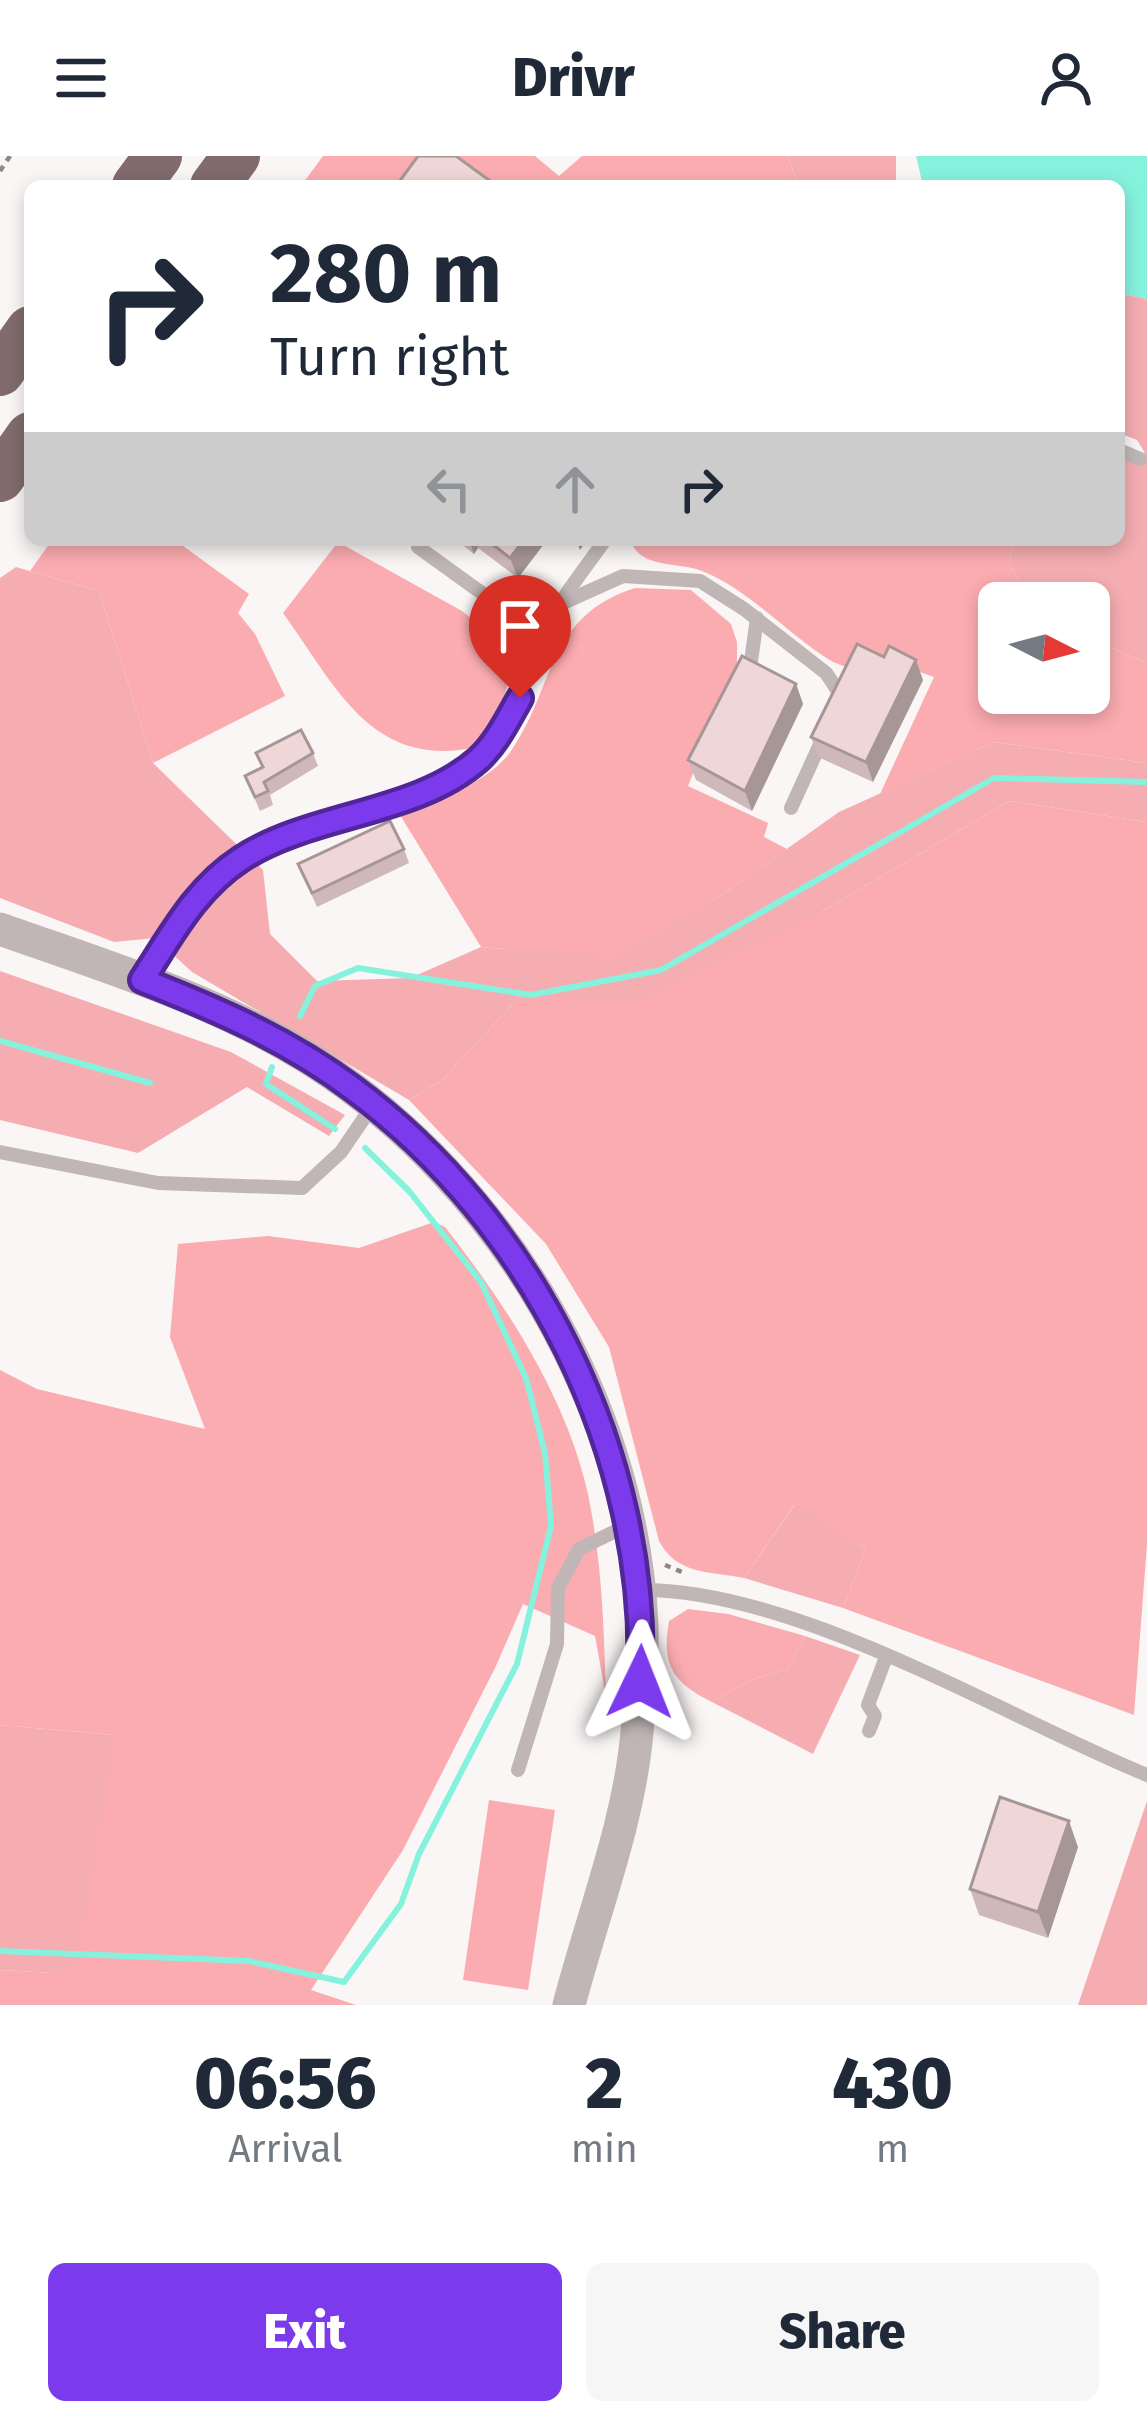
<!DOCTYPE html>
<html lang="en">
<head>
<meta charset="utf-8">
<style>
  :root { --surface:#fff; --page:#f6f6f7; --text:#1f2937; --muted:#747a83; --accent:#7c3aed }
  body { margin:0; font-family:"Fira Sans",sans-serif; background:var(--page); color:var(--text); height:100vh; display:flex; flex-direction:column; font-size:45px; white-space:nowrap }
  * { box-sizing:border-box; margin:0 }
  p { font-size:39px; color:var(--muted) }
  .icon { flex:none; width:66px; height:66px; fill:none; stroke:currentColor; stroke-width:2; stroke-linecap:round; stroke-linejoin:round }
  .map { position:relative; height:1849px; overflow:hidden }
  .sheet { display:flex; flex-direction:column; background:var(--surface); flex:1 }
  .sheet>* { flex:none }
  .guide { position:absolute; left:24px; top:24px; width:1101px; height:366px; border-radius:18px; box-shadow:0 6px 18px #0003; background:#fff; color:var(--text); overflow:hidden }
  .needle { width:78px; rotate:96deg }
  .fabs { position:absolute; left:978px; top:426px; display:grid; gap:24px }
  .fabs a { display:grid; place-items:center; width:132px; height:132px; border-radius:18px; background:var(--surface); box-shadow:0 6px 18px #0003; font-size:60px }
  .pin { position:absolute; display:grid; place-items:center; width:102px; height:102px; color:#fff; margin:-123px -51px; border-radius:50% 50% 50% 0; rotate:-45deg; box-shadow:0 0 12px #0007 }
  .pin .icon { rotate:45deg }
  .me { position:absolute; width:132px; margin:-66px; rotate:2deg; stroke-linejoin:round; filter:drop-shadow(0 0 9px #0008) }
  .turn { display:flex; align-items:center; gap:42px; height:252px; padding:0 48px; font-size:54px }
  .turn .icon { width:156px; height:156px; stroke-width:2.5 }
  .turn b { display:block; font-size:84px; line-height:102px }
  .lanes { display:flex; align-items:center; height:114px; padding:0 48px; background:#0003; justify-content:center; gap:60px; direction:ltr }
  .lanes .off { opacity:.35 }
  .eta { display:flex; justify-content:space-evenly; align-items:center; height:204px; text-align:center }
  .eta b { font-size:72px; font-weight:800; line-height:84px }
  .cta { display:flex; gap:24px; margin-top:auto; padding:24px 48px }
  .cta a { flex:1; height:138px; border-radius:18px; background:var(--accent); color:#fff; font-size:48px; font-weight:800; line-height:138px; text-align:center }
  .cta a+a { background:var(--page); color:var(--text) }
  header { display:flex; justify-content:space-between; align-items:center; height:156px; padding:0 48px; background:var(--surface); font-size:54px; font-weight:800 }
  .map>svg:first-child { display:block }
</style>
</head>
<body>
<header><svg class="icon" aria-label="menu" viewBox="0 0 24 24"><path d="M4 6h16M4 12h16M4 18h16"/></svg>Drivr<svg class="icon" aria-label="person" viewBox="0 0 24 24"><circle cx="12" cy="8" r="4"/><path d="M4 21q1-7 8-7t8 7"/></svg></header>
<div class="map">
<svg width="1147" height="1849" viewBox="0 0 1147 1849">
  <rect width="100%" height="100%" fill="#fbf6f6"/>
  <g fill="#fbacb0">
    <path d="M 323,0 L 426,0 L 405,30 L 301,30 Z"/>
    <path d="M 444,0 L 535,0 L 559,20 L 582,0 L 788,0 L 797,26 L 806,30 L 485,30 Z"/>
    <path d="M 52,384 L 175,384 L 249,438 L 238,457 L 255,478 L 285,540 L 153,607 L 99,435 L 30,415 Z"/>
    <path d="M 630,384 L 1013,384 L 1009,408 L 1033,447 L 999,447 L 999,537 L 1089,537 L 1089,482 L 1147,507 L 1147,607 L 994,586 L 880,638 L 934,521 L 860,495 L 846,511 L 833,506 C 788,479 750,434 702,415 C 677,405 641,414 630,384 Z"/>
    <path d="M 338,386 L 462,455 L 510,494 C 512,542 497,554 472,592 C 370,612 334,527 283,457 Z"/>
    <path d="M 635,432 L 691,434 L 731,468 L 737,486 L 737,511 L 688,630 L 768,667 L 764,681 L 787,693 L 723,738 L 616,802 L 481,791 L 400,659 C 435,643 488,628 511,595 C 555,532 546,460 635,432 Z"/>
    <path d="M 1009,645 L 1147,666 L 1147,1388 L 1134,1559 L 843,1452 L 866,1392 L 794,1349 L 744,1422 C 709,1415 677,1419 659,1385 L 609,1191 L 546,1088 L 409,944 L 443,923 L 522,838 L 818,758 Z"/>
    <path d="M 434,1066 L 445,1071 C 506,1149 566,1240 588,1338 C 602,1405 604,1473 606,1541 L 595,1480 L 523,1448 L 495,1512 L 403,1694 L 311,1834 L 356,1849 L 0,1849 L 0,1814 L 54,1817 L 115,1579 L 0,1569 L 0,1214 L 37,1233 L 205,1273 L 170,1181 L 178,1088 L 268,1080 L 359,1092 Z"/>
    <path d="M 688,1453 L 728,1458 L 805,1480 L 788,1513 L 752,1524 L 712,1546 C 673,1527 661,1509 669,1465 Z"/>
    <path d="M 489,1644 L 555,1654 L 528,1834 L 463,1824 Z"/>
  </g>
  <g fill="#f5adb1">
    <path d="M 788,0 L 896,0 L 896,30 L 806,30 L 797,26 Z"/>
    <path d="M 1119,137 L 1147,143 L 1147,507 L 1089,482 L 1089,447 L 1033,447 L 1009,408 L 1013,384 L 1119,384 L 1119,294 L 1145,297 L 1137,284 L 1119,277 Z"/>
    <path d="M 16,411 L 99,435 L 153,607 L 263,714 L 270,778 L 317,825 L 410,822 L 481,791 L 616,801 L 723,738 L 839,656 L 994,586 L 1147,607 L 1147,666 L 1009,645 L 818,758 L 632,848 L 522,838 L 443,923 L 409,944 L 192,816 L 155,782 L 114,786 L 0,742 L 0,422 Z"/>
    <path d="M 0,815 L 231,896 L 345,959 L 329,980 L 247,931 L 138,997 L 0,964 Z"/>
    <path d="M 795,1348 L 866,1392 L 843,1452 L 744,1422 Z"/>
    <path d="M 805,1480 L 860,1499 L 813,1598 L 712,1546 L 752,1524 L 788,1513 Z"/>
    <path d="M 0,1569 L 115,1579 L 77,1809 L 54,1817 L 0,1814 Z"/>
    <path d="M 1147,1645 L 1147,1849 L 1078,1849 Z"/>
  </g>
  <path fill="#85f2dd" d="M 916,0 L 1147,0 L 1147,143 L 1119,137 L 1119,30 L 923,30 Z"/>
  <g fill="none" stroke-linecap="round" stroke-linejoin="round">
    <g stroke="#85f2dd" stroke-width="6">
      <path d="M 300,860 L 315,830 L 358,812 L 531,839 L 661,814 L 994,622 L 1147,626"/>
      <path d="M 0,885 L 150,927"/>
      <path d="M 272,911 L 266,928 L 335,973"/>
      <path d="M 0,1795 L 249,1805 L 344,1826 L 401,1748 L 419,1698 L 517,1508 L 551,1370 L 545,1297 L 526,1222 L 481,1126 L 409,1035 L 365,992"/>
    </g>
    <g stroke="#8d8787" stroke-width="4.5" stroke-dasharray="6 6" stroke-linecap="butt">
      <path d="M 0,15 L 10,0"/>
      <path d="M 665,1409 L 687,1418"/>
    </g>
    <g stroke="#c1b6b6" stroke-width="14">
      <path d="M 1119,294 L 1140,303"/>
      <path d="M 418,391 L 540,479"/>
      <path d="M 565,446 L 623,420 L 700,425 L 744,453 L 826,517 L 840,538 L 839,547"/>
      <path d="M 749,520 L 757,462"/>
      <path d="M 791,652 L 822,584"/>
      <path d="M 142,824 C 163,791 182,754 211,726 C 254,685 313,671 368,653 C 404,641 447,630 476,605 C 517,569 518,520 543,475 C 560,443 584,414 605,384"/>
      <path d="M 0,996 L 158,1027 L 302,1032 L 341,996 L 373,949"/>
      <path d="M 639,1434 C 795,1432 1001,1559 1147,1619"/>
      <path d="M 869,1575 L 875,1560 L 868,1549 L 886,1501"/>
      <path d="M 518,1614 L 557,1488 L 558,1432 L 579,1393 L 628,1369"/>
    </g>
    <path stroke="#c1b6b6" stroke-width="33" d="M 0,773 C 107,811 220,845 316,907 C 501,1026 632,1248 642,1468 C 643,1503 640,1541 637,1576 C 629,1668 592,1760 569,1849"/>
    <g stroke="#816b6c" stroke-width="48">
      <path d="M 136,30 L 158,0"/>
      <path d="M 214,30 L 236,0"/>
      <path d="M 0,216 L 30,174"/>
      <path d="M 0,322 L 30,280"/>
    </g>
  </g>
  <g fill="#ceb8b9">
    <path d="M 456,384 L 547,384 L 518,422 L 478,392 L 474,398 Z"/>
    <path d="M 884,501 L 923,524 L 873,626 L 818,601 L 811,581 Z"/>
    <path d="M 796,528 L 803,548 L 752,655 L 696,624 L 688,604 Z"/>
    <path d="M 256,597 L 313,597 L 318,610 L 270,639 L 273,649 L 260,655 L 245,620 L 262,612 Z"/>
    <path d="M 404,693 L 409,707 L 317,751 L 298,708 Z"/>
    <path d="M 1078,1691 L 1048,1782 L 979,1759 L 970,1733 Z"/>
  </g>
  <g fill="#a79696">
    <path d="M 469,384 L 476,384 L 478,392 L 474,398 Z"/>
    <path d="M 524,384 L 547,384 L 518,422 L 510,402 Z"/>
    <path d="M 576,384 L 587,384 L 580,394 Z"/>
    <path d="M 916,504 L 923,524 L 873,626 L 866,606 Z"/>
    <path d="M 796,528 L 803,548 L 752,655 L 745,635 Z"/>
    <path d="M 1069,1665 L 1078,1691 L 1048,1782 L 1038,1756 Z"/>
  </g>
  <g fill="#efd6d7" stroke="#a79696" stroke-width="3">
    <path d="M 418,0 L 456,0 L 497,30 L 396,30 Z"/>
    <path d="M 487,384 L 524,384 L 510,402 Z"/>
    <path d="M 857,488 L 884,501 L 889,490 L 916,504 L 866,606 L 811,581 Z"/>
    <path d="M 742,500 L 796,528 L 745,635 L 688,604 Z"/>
    <path d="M 301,574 L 313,597 L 264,626 L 268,635 L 255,641 L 245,620 L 263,611 L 256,597 Z"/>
    <path d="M 390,665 L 404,693 L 312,737 L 298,708 Z"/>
    <path d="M 1000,1641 L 1069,1665 L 1038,1756 L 970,1733 Z"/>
  </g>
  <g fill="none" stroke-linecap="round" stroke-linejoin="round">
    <defs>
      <path id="route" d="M 520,542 C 508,563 497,586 479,603 C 416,659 311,657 241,703 C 195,733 171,780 142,824 C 216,853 288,884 352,932 C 534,1066 650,1300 640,1526"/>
    </defs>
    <use href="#route" stroke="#51269a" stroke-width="30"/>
    <use href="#route" stroke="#7c3aed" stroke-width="21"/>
  </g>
</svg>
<div class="fabs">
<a><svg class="needle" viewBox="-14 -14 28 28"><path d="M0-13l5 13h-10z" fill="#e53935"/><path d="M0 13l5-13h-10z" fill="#747a83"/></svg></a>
</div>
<div class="pin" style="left:520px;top:542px;background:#d93025"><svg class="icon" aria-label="arrive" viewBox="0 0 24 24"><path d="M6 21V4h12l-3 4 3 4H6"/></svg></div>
<svg class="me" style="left:640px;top:1526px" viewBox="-20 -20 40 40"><path d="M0-17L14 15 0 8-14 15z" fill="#7c3aed" stroke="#fff" stroke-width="4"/></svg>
<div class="guide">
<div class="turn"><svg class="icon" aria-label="right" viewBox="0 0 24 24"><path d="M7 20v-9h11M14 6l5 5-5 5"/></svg><div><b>280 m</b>Turn right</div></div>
<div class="lanes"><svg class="icon off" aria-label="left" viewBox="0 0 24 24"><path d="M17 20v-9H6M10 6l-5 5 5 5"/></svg><svg class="icon off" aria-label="ahead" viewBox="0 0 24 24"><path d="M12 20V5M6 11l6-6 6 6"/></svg><svg class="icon" aria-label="right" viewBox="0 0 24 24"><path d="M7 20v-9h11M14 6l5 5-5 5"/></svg></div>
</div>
</div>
<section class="sheet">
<div class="eta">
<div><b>06:56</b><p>Arrival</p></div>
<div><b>2</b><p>min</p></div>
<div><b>430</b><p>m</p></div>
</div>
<div class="cta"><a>Exit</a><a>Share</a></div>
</section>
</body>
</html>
